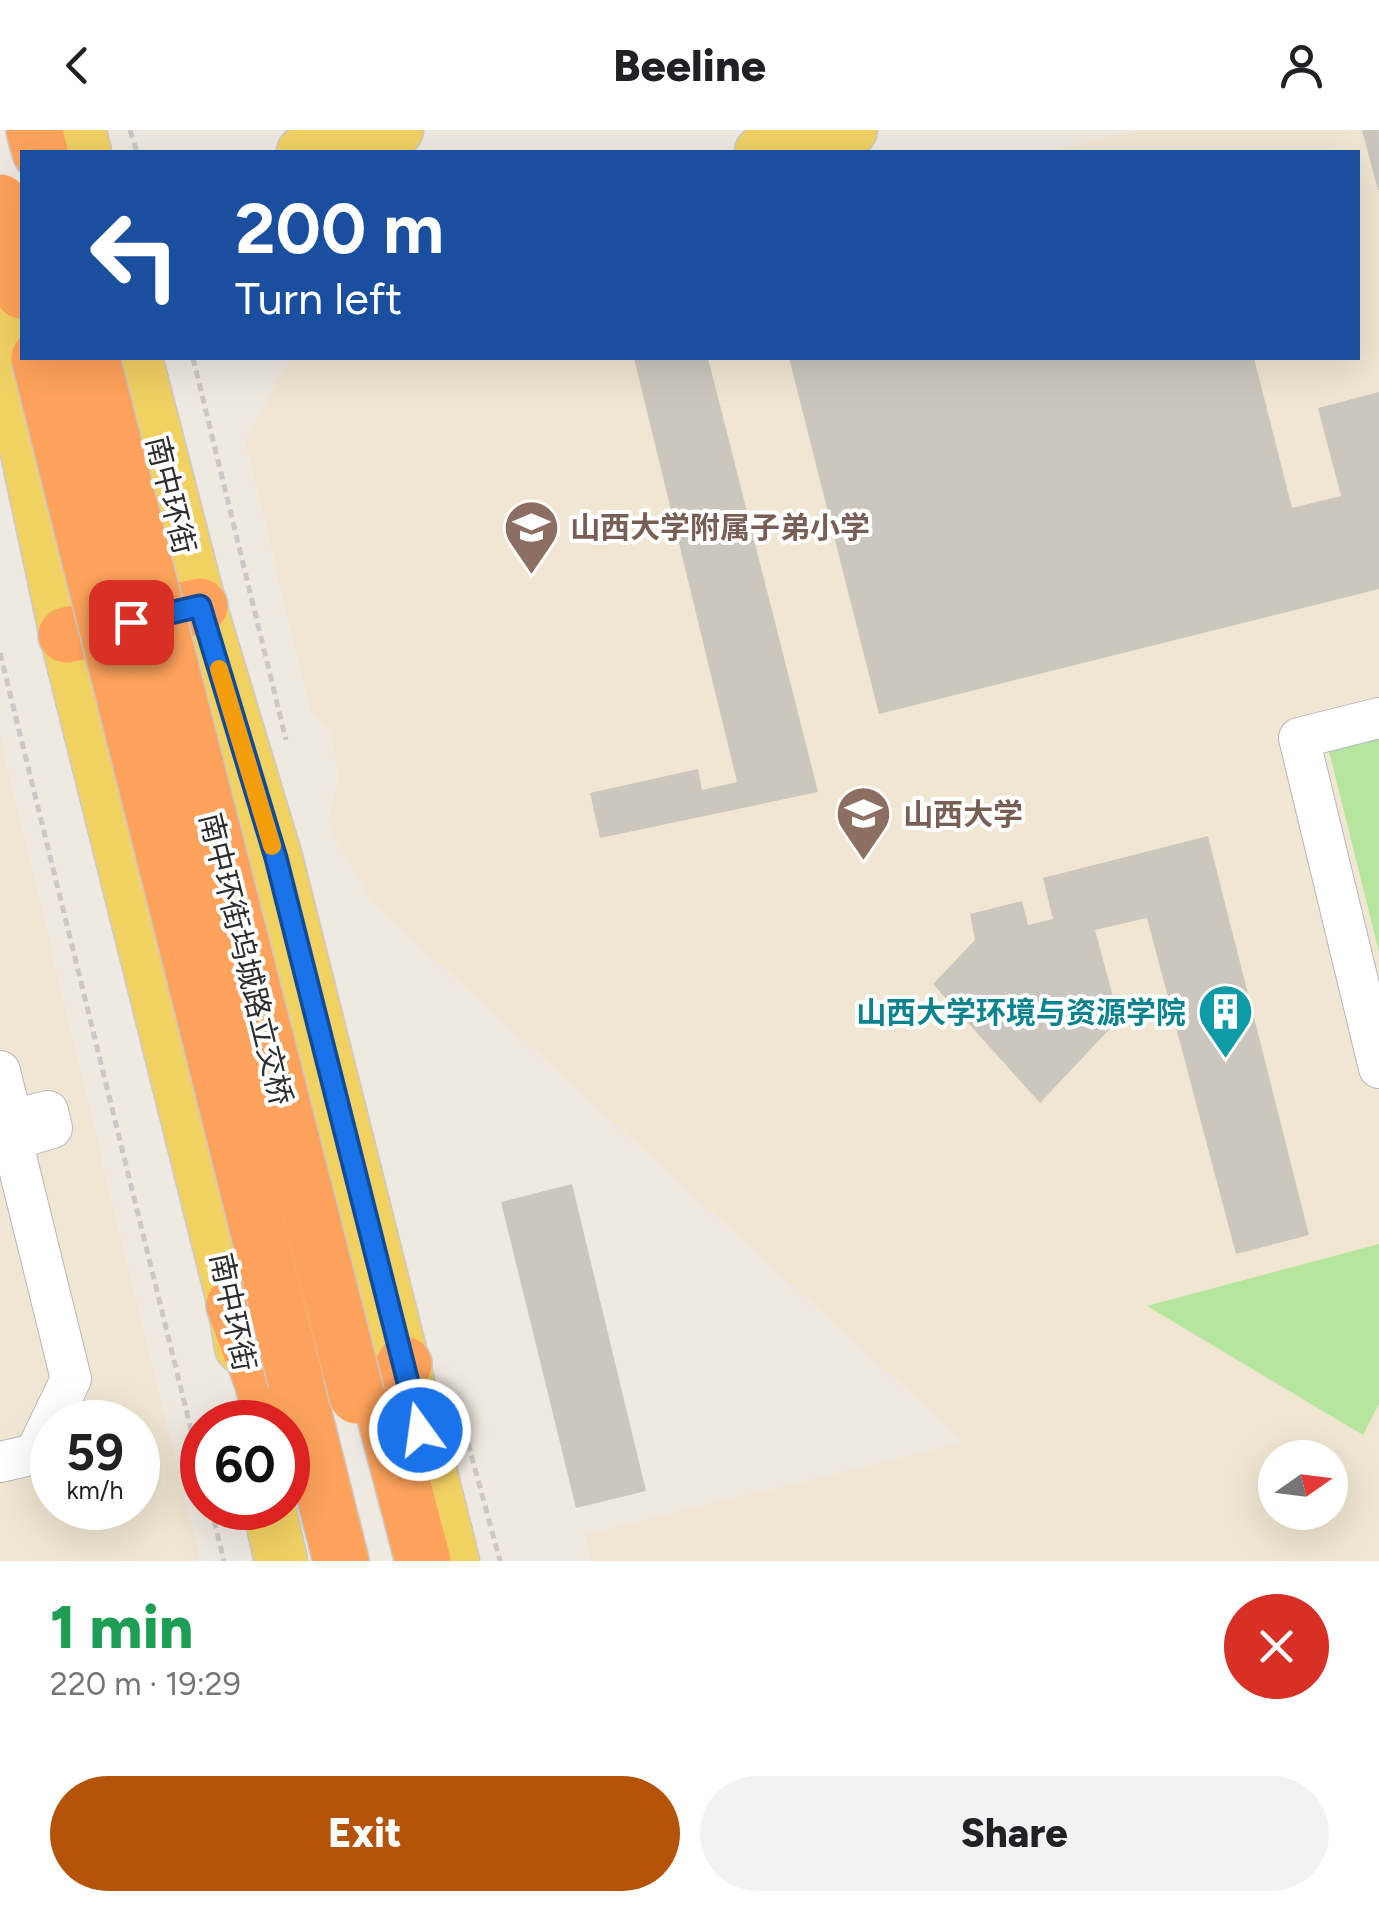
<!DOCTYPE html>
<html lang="en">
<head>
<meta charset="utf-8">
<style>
  :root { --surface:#fff; --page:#f2f2f2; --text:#202124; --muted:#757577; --accent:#b45309 }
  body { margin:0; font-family:Figtree,"Noto Sans SC",sans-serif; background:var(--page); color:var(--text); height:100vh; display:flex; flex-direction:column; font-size:38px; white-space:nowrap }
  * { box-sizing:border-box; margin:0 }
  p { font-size:32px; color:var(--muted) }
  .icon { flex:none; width:55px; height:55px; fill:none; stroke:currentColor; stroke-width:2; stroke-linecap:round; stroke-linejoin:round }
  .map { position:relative; height:1431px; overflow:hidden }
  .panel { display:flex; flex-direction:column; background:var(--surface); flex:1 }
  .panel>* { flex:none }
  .guide { position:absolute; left:20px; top:20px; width:1340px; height:210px; border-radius:0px; box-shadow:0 10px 40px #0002; background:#1a4fa0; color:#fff; overflow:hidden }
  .needle { width:65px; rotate:76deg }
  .tools { position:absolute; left:1258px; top:1310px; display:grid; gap:20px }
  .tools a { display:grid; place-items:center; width:90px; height:90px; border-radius:50%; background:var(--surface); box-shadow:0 10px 40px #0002; font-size:50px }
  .speed { position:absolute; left:30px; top:1270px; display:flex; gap:20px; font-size:50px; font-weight:700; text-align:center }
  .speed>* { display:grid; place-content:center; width:130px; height:130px; border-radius:50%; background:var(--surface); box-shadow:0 10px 40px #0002; line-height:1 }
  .speed small { font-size:25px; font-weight:400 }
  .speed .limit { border:15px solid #d22; background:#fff; color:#111 }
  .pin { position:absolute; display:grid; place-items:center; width:85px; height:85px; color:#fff; margin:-42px; border-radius:20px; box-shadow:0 5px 15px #0006 }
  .me { position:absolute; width:110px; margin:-55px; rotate:346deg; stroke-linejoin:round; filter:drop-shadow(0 0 8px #0008) }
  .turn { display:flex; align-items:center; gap:35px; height:210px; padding:0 50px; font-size:45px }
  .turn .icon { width:130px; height:130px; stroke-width:2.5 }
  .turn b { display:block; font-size:70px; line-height:85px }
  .round { display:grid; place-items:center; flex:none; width:105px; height:105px; border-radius:52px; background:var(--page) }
  .headline { display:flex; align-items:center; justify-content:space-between; height:170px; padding:0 50px }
  h1 { font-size:60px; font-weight:800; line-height:75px; color:#1e9e55 }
  .cta { display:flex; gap:20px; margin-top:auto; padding:20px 50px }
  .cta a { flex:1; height:115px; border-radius:60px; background:var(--accent); color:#fff; font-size:40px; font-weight:800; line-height:115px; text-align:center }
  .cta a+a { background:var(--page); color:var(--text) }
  header { display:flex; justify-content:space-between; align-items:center; height:130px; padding:0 50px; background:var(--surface); font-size:45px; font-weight:800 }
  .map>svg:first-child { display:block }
</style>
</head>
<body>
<header><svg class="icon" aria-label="back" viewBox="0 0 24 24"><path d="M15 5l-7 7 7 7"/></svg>Beeline<svg class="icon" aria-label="person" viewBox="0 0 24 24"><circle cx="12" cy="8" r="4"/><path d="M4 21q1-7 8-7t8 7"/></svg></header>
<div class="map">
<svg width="1379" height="1431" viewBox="0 0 1379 1431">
  <rect width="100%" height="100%" fill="#efe9e1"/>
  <g fill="#f0e6d1" fill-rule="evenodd">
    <path d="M 1137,0 L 1379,0 L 1379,1431 L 592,1431 L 585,1405 L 965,1312 L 372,772 L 328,695 L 339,643 L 330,603 L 311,581 L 245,311 L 291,228 L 1358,228 L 1358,22 L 1047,22 ZM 1275,1328 L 1330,1328 L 1330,1382 L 1275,1382 Z"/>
    <path d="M 0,606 L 93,994 L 200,1431 L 0,1431 ZM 52,1292 L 138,1292 L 138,1378 L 52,1378 Z"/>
  </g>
  <g fill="#b6e59e">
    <path d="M 1379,608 L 1379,822 L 1329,621 Z"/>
    <path d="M 1379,1114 L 1379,1274 L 1363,1305 L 1147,1176 Z"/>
  </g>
  <g fill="#cbc7bf">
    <path d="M 1362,0 L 1379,0 L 1379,60 L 1378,60 Z"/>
    <path d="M 634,228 L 708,228 L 818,662 L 600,708 L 590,663 L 698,639 L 702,660 L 737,652 Z"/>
    <path d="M 789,228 L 1254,228 L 1292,378 L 1341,366 L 1318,278 L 1379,262 L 1379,459 L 879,584 Z"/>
    <path d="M 1208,706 L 1309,1105 L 1236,1124 L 1147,788 L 1095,800 L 1119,889 L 1040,973 L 933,854 L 975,810 L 970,784 L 1022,771 L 1028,795 L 1053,789 L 1043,748 Z"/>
    <path d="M 572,1054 L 646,1361 L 576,1378 L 501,1072 Z"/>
  </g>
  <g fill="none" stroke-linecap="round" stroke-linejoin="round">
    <defs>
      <g id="minor">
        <path d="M 1379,588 L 1299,608 L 1379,938"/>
        <path d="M 0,941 L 12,990 L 48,981 L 52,998 L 12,1010 L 71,1249 L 35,1324 L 0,1332"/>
      </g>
      <g id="major">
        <path d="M 79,0 L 85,22"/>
        <path d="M 303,22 L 397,0"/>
        <path d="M 761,22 L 851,0"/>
        <path d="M 0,197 L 66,505 L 234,1175 L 241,1217"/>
        <path d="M 136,228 L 200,476 L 276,728 L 453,1431"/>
        <path d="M 269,1378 L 281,1431"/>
      </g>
      <g id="highway">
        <path d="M 34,0 L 40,22"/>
        <path d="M 66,505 L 200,476"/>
        <path d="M 234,1175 L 262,1251 L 272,1292"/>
        <path d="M 404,1234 L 383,1279 L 423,1431"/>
        <path d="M 296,1252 L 341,1431"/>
      </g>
    </defs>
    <use href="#minor" stroke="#b4b7c1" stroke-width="42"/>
    <use href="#major" stroke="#c9c9c9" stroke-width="55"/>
    <use href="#highway" stroke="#c9c9c9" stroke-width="58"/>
    <g stroke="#c9c9c9" stroke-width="5" stroke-dasharray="8 5" stroke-linecap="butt">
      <path d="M 130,0 L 137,22"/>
      <path d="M 193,228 L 286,610"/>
      <path d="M 0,523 L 202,1344"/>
      <path d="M 468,1313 L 500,1431"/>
      <path d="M 211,1378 L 224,1431"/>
    </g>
    <use href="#minor" stroke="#fff" stroke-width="40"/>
    <use href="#major" stroke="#f2d163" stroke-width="52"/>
    <use href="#highway" stroke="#ffa35c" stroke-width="55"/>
    <defs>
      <g id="highway-bridge">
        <path d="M 0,72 L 22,161"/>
        <path d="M 39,228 L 296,1252"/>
        <path d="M 92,228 L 357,1266"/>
      </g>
    </defs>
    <use href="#highway-bridge" stroke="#c9c9c9" stroke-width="58" stroke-linecap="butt"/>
    <use href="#highway-bridge" stroke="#ffa35c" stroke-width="55"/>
  </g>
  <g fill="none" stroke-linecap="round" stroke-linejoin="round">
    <defs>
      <path id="route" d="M 131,492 L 200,476 L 276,728 L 420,1300"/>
    </defs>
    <use href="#route" stroke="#114b97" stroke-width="25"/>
    <use href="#route" stroke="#1a73e8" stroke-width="18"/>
    <path stroke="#f59e0b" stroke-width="18" d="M 219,539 L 272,716"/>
  </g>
  <defs>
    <symbol id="school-pin" viewBox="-11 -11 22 30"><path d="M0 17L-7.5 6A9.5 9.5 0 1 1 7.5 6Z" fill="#8d6e63" stroke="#fff"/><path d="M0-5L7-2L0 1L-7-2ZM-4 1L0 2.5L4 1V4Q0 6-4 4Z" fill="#fff"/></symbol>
    <symbol id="university-pin" viewBox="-11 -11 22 30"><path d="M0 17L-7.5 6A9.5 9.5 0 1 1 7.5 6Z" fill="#8d6e63" stroke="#fff"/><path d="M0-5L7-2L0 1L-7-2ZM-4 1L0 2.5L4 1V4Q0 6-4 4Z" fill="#fff"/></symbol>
    <symbol id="building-pin" viewBox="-11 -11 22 30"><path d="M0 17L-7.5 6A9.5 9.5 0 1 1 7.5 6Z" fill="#0f9aa8" stroke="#fff"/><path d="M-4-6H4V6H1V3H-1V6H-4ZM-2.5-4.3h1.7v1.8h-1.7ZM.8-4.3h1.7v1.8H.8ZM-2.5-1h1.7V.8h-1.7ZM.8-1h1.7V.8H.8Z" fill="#fff"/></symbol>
  </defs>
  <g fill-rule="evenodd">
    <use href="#school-pin" x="500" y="366" width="63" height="86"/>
    <use href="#university-pin" x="832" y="652" width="63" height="86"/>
    <use href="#building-pin" x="1194" y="850" width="63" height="86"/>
  </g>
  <g text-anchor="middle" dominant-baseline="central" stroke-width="8" stroke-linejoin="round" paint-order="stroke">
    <g font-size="30" fill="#2e2e2e" stroke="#fff">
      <text transform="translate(171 365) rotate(76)">南中环街</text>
      <text transform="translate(246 829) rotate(76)">南中环街坞城路立交桥</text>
      <text transform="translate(233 1182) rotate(78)">南中环街</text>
    </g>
    <g font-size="30" font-weight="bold" fill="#785e54" stroke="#fff" text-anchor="start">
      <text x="570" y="397">山西大学附属子弟小学</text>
      <text x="903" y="684">山西大学</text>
    </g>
    <g font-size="30" font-weight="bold" fill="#0d838f" stroke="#fff" text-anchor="end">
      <text x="1186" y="882">山西大学环境与资源学院</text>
    </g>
  </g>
</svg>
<div class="tools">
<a><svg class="needle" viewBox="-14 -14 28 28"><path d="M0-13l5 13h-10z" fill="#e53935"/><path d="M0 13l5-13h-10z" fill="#757577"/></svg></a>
</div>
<div class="speed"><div>59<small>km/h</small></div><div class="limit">60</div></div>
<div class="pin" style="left:131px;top:492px;background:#d93025"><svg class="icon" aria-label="arrive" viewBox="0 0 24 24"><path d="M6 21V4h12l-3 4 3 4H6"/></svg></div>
<svg class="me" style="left:420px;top:1300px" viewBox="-20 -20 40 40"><circle r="17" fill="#1a73e8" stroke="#fff" stroke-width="3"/><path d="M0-11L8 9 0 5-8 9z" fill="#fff"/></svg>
<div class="guide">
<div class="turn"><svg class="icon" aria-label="left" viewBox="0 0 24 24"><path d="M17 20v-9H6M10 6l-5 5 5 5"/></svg><div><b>200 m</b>Turn left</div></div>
</div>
</div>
<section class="panel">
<div class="headline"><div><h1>1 min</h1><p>220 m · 19:29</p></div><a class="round" style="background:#d93025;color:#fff"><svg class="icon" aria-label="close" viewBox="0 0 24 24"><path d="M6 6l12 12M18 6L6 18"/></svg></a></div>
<div class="cta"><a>Exit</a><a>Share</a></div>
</section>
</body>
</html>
